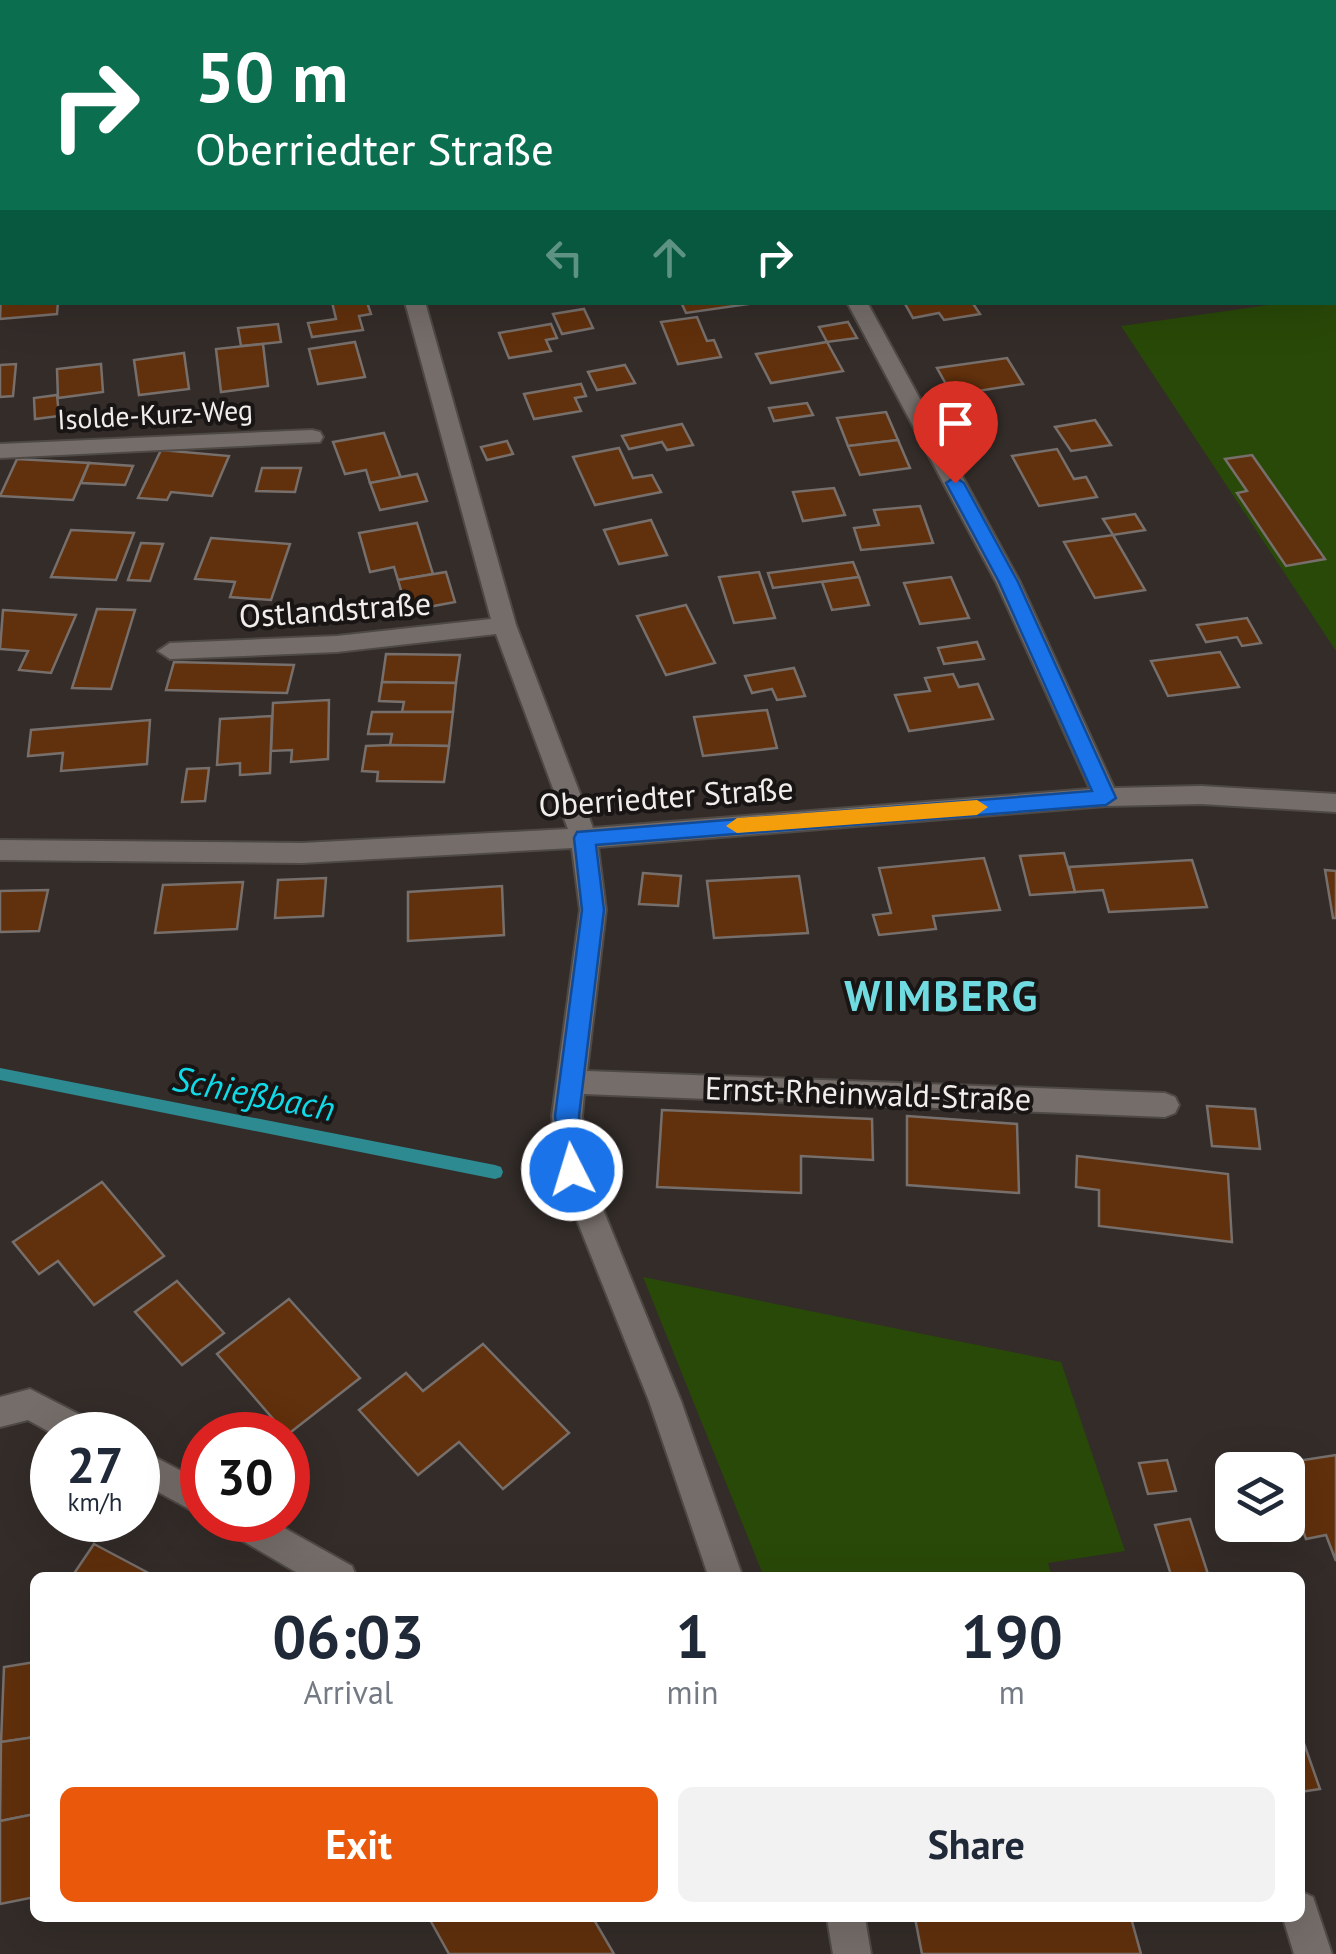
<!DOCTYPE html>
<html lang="en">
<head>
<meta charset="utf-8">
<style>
  :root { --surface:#fff; --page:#f2f2f3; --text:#1f2937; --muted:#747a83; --accent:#ea580c }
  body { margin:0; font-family:"PT Sans",sans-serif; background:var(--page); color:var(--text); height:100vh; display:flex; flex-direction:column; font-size:38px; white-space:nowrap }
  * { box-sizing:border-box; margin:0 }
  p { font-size:32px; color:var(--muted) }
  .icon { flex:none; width:55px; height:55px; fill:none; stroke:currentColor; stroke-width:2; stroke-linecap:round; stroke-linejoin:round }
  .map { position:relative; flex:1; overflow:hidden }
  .drawer { position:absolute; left:30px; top:1572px; width:1275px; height:350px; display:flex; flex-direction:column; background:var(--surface); border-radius:15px; box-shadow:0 10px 40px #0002 }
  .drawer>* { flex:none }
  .guide { position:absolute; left:0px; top:0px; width:1338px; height:305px; box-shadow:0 10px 40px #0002; background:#0b6e4f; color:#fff; overflow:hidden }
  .fabs { position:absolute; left:1215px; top:1452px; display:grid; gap:20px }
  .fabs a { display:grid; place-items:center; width:90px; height:90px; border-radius:15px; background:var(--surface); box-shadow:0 10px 40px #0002; font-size:50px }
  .speed { position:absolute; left:30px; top:1412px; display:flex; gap:20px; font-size:50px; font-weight:700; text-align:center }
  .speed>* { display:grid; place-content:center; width:130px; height:130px; border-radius:50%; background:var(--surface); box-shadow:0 10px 40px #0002; line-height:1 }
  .speed small { font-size:25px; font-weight:400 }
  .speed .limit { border:15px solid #d22; background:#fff; color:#111 }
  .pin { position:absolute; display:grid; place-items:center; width:85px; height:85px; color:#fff; margin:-102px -42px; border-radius:50% 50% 50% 0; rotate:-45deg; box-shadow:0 0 10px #0007 }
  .pin .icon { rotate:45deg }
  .me { position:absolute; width:110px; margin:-55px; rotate:355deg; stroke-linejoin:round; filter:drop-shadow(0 0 8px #0008) }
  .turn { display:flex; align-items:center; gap:35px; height:210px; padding:0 30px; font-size:45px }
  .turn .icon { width:130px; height:130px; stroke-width:2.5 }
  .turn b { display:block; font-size:70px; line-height:85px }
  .lanes { display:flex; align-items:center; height:95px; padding:0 30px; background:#0003; justify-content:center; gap:50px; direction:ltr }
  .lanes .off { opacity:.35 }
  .eta { display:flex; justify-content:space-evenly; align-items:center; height:170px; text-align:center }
  .eta b { font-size:60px; font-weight:600; line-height:70px }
  .action { display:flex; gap:20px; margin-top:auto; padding:20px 30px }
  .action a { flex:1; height:115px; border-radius:15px; background:var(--accent); color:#fff; font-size:40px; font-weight:600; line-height:115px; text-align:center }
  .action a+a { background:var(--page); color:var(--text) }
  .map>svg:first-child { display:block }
</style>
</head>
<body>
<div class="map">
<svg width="1336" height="1954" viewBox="0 0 1336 1954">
  <rect width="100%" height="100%" fill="#332c29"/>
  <g fill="#294908">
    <path d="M 1336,295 L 1336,651 L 1121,326 L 1283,303 L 1335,302 Z"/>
    <path d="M 643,1277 L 1061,1362 L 1125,1551 L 1048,1563 L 1052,1577 L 764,1577 Z"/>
  </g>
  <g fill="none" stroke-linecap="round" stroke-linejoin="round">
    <path fill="#2d8a91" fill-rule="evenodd" d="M 0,1068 L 495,1165 L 501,1167 L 503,1172 L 501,1177 L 495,1179 L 0,1080 Z"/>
  </g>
  <g fill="#61300c" stroke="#776f6b" stroke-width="2.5">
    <path d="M 2,257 L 2,302 L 58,302 L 57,314 L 0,319 Z"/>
    <path d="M 332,302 L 367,302 L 371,314 L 359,316 L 363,330 L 312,337 L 308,323 L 336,319 Z"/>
    <path d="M 681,302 L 762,302 L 686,313 Z"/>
    <path d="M 904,302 L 972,302 L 980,314 L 944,320 L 939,313 L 913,318 Z"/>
    <path d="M 584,309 L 593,328 L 562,334 L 553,314 Z"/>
    <path d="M 697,317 L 707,341 L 714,340 L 721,357 L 678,364 L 661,322 Z"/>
    <path d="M 848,322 L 857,338 L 827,342 L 819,327 Z"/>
    <path d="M 278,324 L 281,342 L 241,346 L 238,328 Z"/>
    <path d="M 551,324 L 557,338 L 546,340 L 551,351 L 509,358 L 499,333 Z"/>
    <path d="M 355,342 L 365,377 L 318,384 L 309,349 Z"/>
    <path d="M 827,342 L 843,371 L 771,383 L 756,354 Z"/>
    <path d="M 263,344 L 268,386 L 221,392 L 216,349 Z"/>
    <path d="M 184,353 L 189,389 L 139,395 L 134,360 Z"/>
    <path d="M 1007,358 L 1023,384 L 952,395 L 937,368 Z"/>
    <path d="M 16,364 L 13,396 L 0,397 L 0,365 Z"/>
    <path d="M 101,364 L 103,392 L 58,398 L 57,369 Z"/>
    <path d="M 625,365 L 635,383 L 597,390 L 588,372 Z"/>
    <path d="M 581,384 L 586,396 L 575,398 L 581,411 L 534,419 L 524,394 Z"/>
    <path d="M 57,395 L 59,416 L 35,419 L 34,398 Z"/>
    <path d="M 807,403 L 813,415 L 774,421 L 769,408 Z"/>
    <path d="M 886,412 L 898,440 L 848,446 L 837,418 Z"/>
    <path d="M 1095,420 L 1111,445 L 1071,451 L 1055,427 Z"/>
    <path d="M 682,424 L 693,445 L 667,450 L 662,442 L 629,449 L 622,436 Z"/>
    <path d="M 384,433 L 401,478 L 370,483 L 366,470 L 345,474 L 333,442 Z"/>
    <path d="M 898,440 L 910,468 L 860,475 L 848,446 Z"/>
    <path d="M 507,441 L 513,454 L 487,460 L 481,447 Z"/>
    <path d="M 619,448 L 633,478 L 652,475 L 661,492 L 595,505 L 573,457 Z"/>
    <path d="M 1057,449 L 1074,479 L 1086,477 L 1097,497 L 1039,506 L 1012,456 Z"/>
    <path d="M 161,450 L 229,456 L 212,496 L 171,492 L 167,500 L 138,498 Z"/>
    <path d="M 1252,455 L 1325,559 L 1286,566 L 1237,493 L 1247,491 L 1225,459 Z"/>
    <path d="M 17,459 L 89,463 L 73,500 L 0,496 Z"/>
    <path d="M 89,463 L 133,466 L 125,485 L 81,483 Z"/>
    <path d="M 262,468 L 301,468 L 295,492 L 256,491 Z"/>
    <path d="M 417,474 L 427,501 L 380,510 L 370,483 Z"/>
    <path d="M 834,488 L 845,515 L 803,521 L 793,492 Z"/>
    <path d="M 920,506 L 933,543 L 861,550 L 854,528 L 879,525 L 874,510 Z"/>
    <path d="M 1135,514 L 1145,530 L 1113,535 L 1103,519 Z"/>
    <path d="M 651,520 L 667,555 L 619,564 L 604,530 Z"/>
    <path d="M 417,523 L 433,574 L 398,580 L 394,567 L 370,572 L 359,533 Z"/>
    <path d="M 71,530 L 134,533 L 116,580 L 51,577 Z"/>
    <path d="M 1113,535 L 1145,590 L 1095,598 L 1064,542 Z"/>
    <path d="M 211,538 L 290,544 L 271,600 L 230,597 L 235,582 L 195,579 Z"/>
    <path d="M 141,543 L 163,544 L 150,581 L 128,580 Z"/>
    <path d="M 853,562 L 859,577 L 773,588 L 768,573 Z"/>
    <path d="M 446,572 L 455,602 L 407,611 L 398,580 Z"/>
    <path d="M 759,572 L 775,618 L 734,623 L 719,577 Z"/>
    <path d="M 859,577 L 869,605 L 832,610 L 822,582 Z"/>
    <path d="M 951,577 L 969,618 L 920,624 L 904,583 Z"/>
    <path d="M 686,605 L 715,663 L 666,675 L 637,616 Z"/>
    <path d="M 97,609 L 135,610 L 111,689 L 72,688 Z"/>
    <path d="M 3,610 L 76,615 L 51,673 L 19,670 L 28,651 L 0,649 Z"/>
    <path d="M 1247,618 L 1261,643 L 1242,646 L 1237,637 L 1206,642 L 1197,625 Z"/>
    <path d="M 977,642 L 984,659 L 944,664 L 938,648 Z"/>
    <path d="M 1220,652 L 1239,687 L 1168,696 L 1151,661 Z"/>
    <path d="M 386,654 L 460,655 L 456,683 L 382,682 Z"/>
    <path d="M 174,662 L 294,665 L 287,693 L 166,690 Z"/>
    <path d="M 794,668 L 805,696 L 777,700 L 772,689 L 752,693 L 745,676 Z"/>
    <path d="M 953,674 L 959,687 L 978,684 L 993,719 L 909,731 L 895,695 L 930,691 L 925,678 Z"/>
    <path d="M 382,682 L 456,683 L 453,712 L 402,712 L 404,702 L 379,701 Z"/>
    <path d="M 329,700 L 328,759 L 291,762 L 292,750 L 271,751 L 273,703 Z"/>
    <path d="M 767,710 L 777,748 L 703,756 L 694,717 Z"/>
    <path d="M 372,712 L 453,712 L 449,746 L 390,745 L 392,734 L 368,734 Z"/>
    <path d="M 272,716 L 270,773 L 240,775 L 240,763 L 217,765 L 220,719 Z"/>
    <path d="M 150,720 L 147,764 L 61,771 L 63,753 L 28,756 L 31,730 Z"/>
    <path d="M 390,745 L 449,746 L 444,782 L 377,781 L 378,772 L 362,771 L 366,746 Z"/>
    <path d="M 209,768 L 205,801 L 182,802 L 187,769 Z"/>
    <path d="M 1064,853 L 1075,892 L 1030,895 L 1020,856 Z"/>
    <path d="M 984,858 L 1000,910 L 933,916 L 936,929 L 879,935 L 873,915 L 891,913 L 879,868 Z"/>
    <path d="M 1192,860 L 1207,907 L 1109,912 L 1103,890 L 1075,892 L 1069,867 Z"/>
    <path d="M 1325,870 L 1336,871 L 1336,918 L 1333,918 Z"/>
    <path d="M 643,873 L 681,876 L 678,906 L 639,904 Z"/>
    <path d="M 799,876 L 808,933 L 714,938 L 707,881 Z"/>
    <path d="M 326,878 L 323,916 L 275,918 L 278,880 Z"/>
    <path d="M 243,882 L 237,929 L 155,933 L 163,885 Z"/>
    <path d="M 502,886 L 504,935 L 408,941 L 408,892 Z"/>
    <path d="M 48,890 L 39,931 L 0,932 L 0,891 Z"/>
    <path d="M 1207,1106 L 1255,1109 L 1260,1149 L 1212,1146 Z"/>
    <path d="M 662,1110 L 872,1119 L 873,1160 L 801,1156 L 801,1193 L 657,1187 Z"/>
    <path d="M 907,1116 L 1017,1124 L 1019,1193 L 907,1185 Z"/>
    <path d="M 1077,1156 L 1228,1174 L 1232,1242 L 1099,1226 L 1099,1190 L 1076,1187 Z"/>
    <path d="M 102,1182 L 164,1256 L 94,1305 L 58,1261 L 39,1274 L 13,1242 Z"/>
    <path d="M 177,1281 L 224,1333 L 182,1365 L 135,1312 Z"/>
    <path d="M 289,1299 L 360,1378 L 287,1435 L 217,1354 Z"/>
    <path d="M 483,1344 L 569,1433 L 503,1489 L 459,1442 L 418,1475 L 359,1410 L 406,1373 L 423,1391 Z"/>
    <path d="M 1336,1455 L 1336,1561 L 1326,1535 L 1306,1539 L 1288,1490 L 1288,1470 L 1280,1470 L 1278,1464 Z"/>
    <path d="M 1167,1460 L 1176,1491 L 1148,1494 L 1139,1463 Z"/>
    <path d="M 1190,1519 L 1209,1577 L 1172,1578 L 1155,1525 Z"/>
    <path d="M 94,1544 L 158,1578 L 71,1578 Z"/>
    <path d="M 35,1662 L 35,1737 L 1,1742 L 4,1667 Z"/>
    <path d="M 1300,1732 L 1320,1789 L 1300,1792 Z"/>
    <path d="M 35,1737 L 35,1814 L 0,1821 L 1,1742 Z"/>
    <path d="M 35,1814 L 35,1897 L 0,1904 L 0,1821 Z"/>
    <path d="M 429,1918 L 593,1918 L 614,1954 L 449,1954 Z"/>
    <path d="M 915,1918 L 1131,1918 L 1141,1954 L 922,1954 Z"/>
  </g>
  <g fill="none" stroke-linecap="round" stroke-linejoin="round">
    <defs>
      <g id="minor">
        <rect x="71" y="0" width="16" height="2"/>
        <path d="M 370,0 L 386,0 L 387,2 L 371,2 Z"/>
        <path d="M 677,0 L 693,0 L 694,2 L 678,2 Z"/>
        <path d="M 983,0 L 999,0 L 1000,2 L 984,2 Z"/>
        <rect x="0" y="229" width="2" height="12"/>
        <path d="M 405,302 L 425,302 L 516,625 L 593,828 L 1090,789 L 996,582 L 847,302 L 867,302 L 1020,582 L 1114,788 L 1201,786 L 1336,794 L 1336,812 L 1201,804 L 1106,806 L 598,847 L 606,910 L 587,1071 L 1165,1093 L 1175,1097 L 1179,1105 L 1175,1113 L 1165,1117 L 584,1094 L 582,1116 L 587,1170 L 681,1401 L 743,1578 L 709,1578 L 649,1401 L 557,1170 L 552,1116 L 580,910 L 572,848 L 302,863 L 0,860 L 0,840 L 302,843 L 568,829 L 496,634 L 337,652 L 170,659 L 158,651 L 170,643 L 337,636 L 491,619 Z"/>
        <path d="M 312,430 L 320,432 L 323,437 L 320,442 L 0,458 L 0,444 Z"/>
        <path d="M 30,1389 L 98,1424 L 102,1435 L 55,1435 L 28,1420 L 0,1427 L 0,1397 Z"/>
        <path d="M 138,1448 L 202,1482 L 202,1516 L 138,1481 Z"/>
        <path d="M 221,1520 L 270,1520 L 352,1566 L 357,1578 L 306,1578 L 226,1531 Z"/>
        <path d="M 1300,1891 L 1313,1897 L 1332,1954 L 1294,1954 L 1283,1918 L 1300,1918 Z"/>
        <path d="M 827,1918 L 865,1918 L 871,1954 L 833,1954 Z"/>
      </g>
    </defs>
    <use href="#minor" stroke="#4e4945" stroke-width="4"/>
    <use href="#minor" fill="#756d69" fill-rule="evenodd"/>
  </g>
  <path fill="#1a73e8" stroke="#114b97" stroke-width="2.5" d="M 955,477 L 964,483 L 1018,582 L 1116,798 L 1106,805 L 596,845 L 604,910 L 579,1116 L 584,1170 L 580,1177 L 572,1180 L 563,1177 L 555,1116 L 582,910 L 574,838 L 577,832 L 1092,791 L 999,582 L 946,483 Z"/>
  <path fill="#f59e0b" d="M 977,800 L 988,807 L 977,815 L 737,833 L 726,826 L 737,818 Z"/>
  <g text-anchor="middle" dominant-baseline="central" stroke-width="8" stroke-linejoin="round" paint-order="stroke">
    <g font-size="28" fill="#f1edea" stroke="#181514">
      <text transform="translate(155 414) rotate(-3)">Isolde-Kurz-Weg</text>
    </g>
    <g font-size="32" fill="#f1edea" stroke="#181514">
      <text transform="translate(335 609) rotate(-4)">Ostlandstraße</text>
      <text transform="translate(666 796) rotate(-4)">Oberriedter Straße</text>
      <text transform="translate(868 1093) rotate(2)">Ernst-Rheinwald-Straße</text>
    </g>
    <g font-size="35" font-style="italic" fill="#10dae7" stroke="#181514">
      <text transform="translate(254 1093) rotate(11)">Schießbach</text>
    </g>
    <g font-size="42" font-weight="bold" letter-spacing="2.5" fill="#70dce2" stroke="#181514">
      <text x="942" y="995">WIMBERG</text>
    </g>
  </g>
</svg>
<div class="fabs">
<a><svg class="icon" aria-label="layers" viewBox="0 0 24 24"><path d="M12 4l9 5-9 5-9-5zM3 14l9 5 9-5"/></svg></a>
</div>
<div class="speed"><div>27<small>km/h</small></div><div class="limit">30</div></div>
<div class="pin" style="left:955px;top:483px;background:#d93025"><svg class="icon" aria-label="arrive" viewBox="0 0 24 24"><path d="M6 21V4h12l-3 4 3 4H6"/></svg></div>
<svg class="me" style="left:572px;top:1170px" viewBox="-20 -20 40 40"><circle r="17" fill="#1a73e8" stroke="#fff" stroke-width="3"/><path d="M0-11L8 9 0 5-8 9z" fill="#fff"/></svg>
<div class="guide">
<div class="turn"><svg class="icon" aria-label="right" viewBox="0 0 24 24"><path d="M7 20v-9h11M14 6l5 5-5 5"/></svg><div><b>50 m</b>Oberriedter Straße</div></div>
<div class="lanes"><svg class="icon off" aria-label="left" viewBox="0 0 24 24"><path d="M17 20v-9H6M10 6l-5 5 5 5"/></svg><svg class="icon off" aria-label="ahead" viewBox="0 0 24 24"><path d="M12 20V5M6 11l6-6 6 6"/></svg><svg class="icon" aria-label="right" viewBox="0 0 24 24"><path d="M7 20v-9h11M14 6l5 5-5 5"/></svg></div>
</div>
<section class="drawer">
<div class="eta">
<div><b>06:03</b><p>Arrival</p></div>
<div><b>1</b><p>min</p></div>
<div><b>190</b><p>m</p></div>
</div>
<div class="action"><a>Exit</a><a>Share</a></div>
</section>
</div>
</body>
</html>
